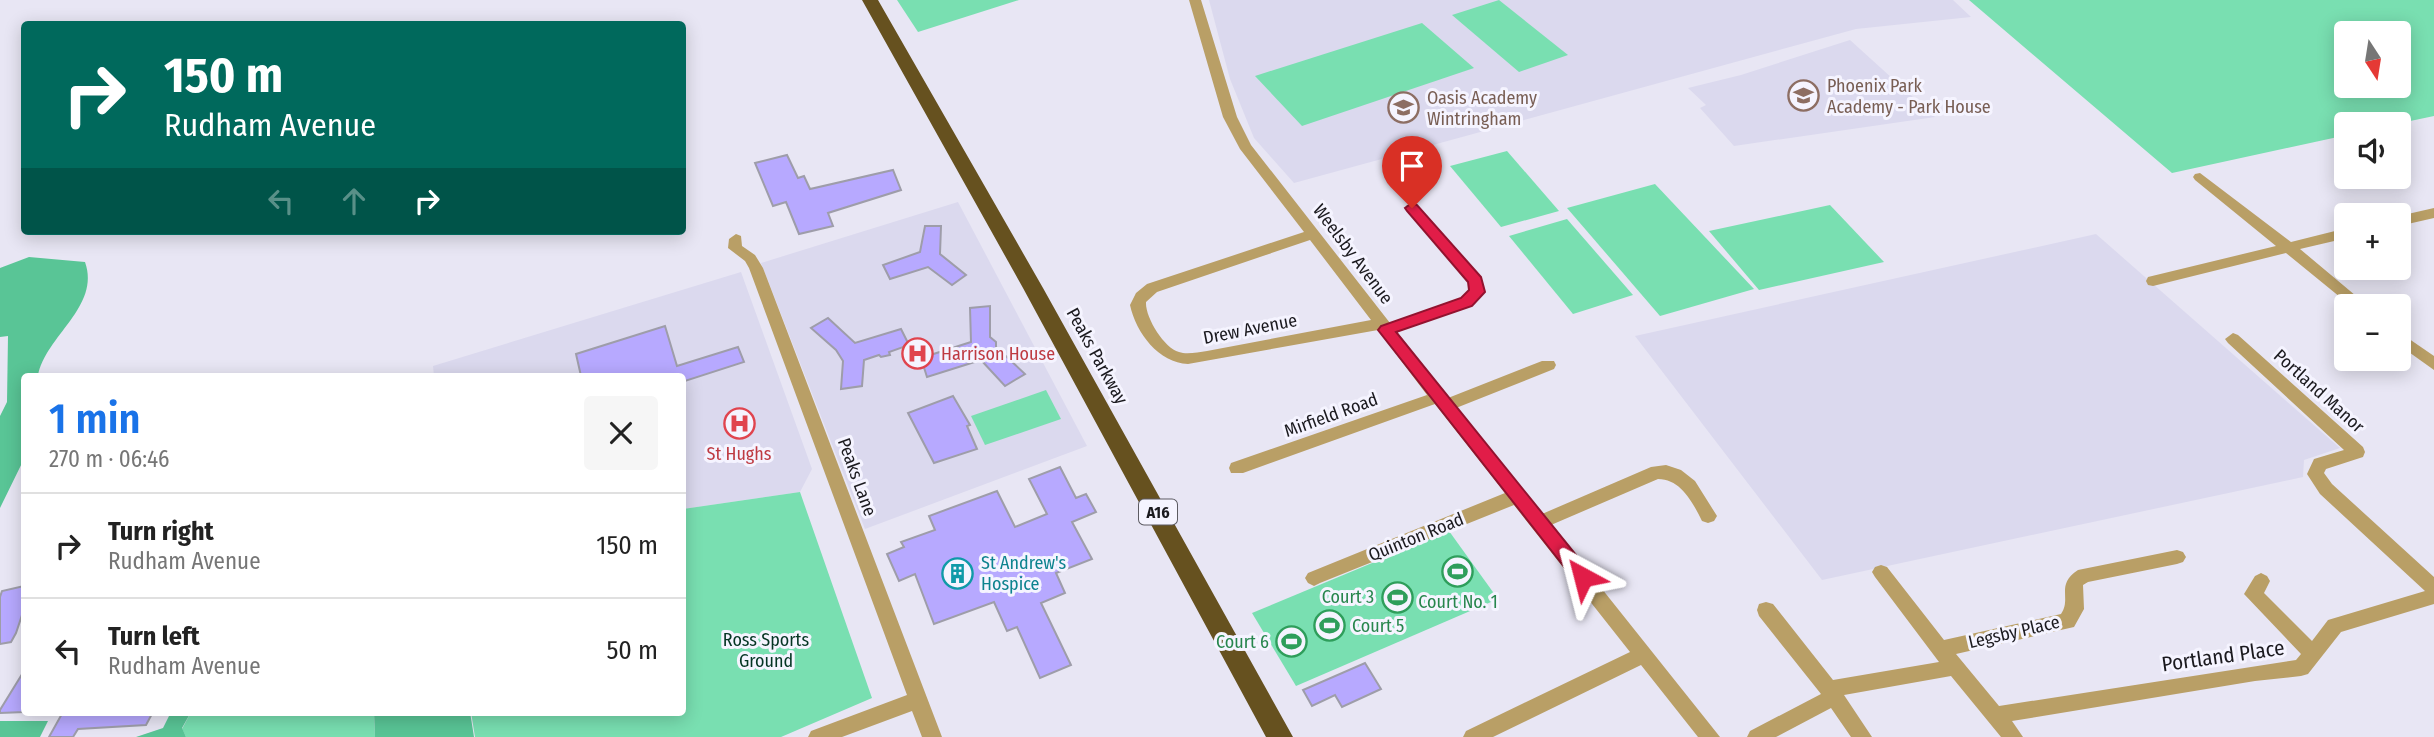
<!DOCTYPE html>
<html lang="en">
<head>
<meta charset="utf-8">
<style>
  :root { --surface:#fff; --page:#f6f6f6; --text:#222; --muted:#767676; --line:#e0e0e0; --accent:#1a73e8 }
  body { margin:0; font-family:"Fira Sans Condensed",sans-serif; background:var(--page); color:var(--text); height:100vh; display:flex; flex-direction:column; font-size:26px; white-space:nowrap }
  * { box-sizing:border-box; margin:0 }
  p { font-size:23px; color:var(--muted) }
  .icon { flex:none; width:38px; height:38px; fill:none; stroke:currentColor; stroke-width:2; stroke-linecap:round; stroke-linejoin:round }
  .map { position:relative; flex:1; overflow:hidden }
  .details { position:absolute; left:21px; top:373px; width:665px; height:343px; display:flex; flex-direction:column; background:var(--surface); border-radius:7px; box-shadow:0 4px 18px #0003 }
  .details>* { flex:none }
  .guide { position:absolute; left:21px; top:21px; width:665px; height:214px; border-radius:7px; box-shadow:0 4px 18px #0003; background:#00695c; color:#fff; overflow:hidden }
  .needle { width:46px; rotate:168deg }
  .fabs { position:absolute; left:2334px; top:21px; display:grid; gap:14px }
  .fabs a { display:grid; place-items:center; width:77px; height:77px; border-radius:7px; background:var(--surface); box-shadow:0 4px 18px #0003; font-size:35px }
  .pin { position:absolute; display:grid; place-items:center; width:60px; height:60px; color:#fff; margin:-72px -30px; border-radius:50% 50% 50% 0; rotate:-45deg; box-shadow:0 0 7px #0007 }
  .pin .icon { rotate:45deg }
  .me { position:absolute; width:77px; margin:-38px; rotate:322deg; stroke-linejoin:round; filter:drop-shadow(0 0 5px #0008) }
  .turn { display:flex; align-items:center; gap:24px; height:147px; padding:0 28px; font-size:32px }
  .turn .icon { width:91px; height:91px; stroke-width:2.5 }
  .turn b { display:block; font-size:49px; line-height:60px }
  .lanes { display:flex; align-items:center; height:66px; padding:0 28px; background:#0003; justify-content:center; gap:35px; direction:ltr }
  .lanes .off { opacity:.35 }
  .round { display:grid; place-items:center; flex:none; width:74px; height:74px; border-radius:7px; background:var(--page) }
  .overview { display:flex; align-items:center; justify-content:space-between; height:119px; padding:0 28px }
  h1 { font-size:42px; font-weight:600; line-height:52px; color:var(--accent) }
  ul { padding:0; list-style:none }
  li { display:flex; align-items:center; gap:21px; height:105px; padding:0 28px; border-top:2px solid var(--line) }
  li div { flex:1 }
  li b { display:block; font-size:26px }
  li em { font-style:normal }
  .map>svg:first-child { display:block }
</style>
</head>
<body>
<div class="map">
<svg width="2434" height="737" viewBox="0 0 2434 737">
  <rect width="100%" height="100%" fill="#e8e6f4"/>
  <g fill="#dbd9ee">
    <path d="M 1209,0 L 1953,0 L 1971,17 L 1856,29 L 1294,183 L 1254,138 L 1230,79 Z"/>
    <path d="M 1850,40 L 1935,117 L 1734,146 L 1700,108 L 1706,105 L 1688,88 L 1741,75 Z"/>
    <path d="M 958,202 L 1087,446 L 865,529 L 761,263 Z"/>
    <path d="M 2096,234 L 2340,448 L 2304,460 L 2303,477 L 1822,580 L 1635,336 Z"/>
    <path d="M 741,272 L 812,469 L 800,492 L 683,509 L 682,376 L 434,376 L 433,366 Z"/>
  </g>
  <g fill="#79dfb1" fill-rule="evenodd">
    <path d="M 897,0 L 1019,0 L 918,32 Z"/>
    <path d="M 1499,0 L 1568,55 L 1519,72 L 1452,15 Z"/>
    <path d="M 1969,0 L 2434,0 L 2434,116 L 2396,124 L 2347,124 L 2347,135 L 2172,173 ZM 2347,33 L 2399,33 L 2399,86 L 2347,86 Z"/>
    <path d="M 1422,23 L 1474,68 L 1302,126 L 1255,76 Z"/>
    <path d="M 1507,151 L 1559,211 L 1501,227 L 1450,166 Z"/>
    <path d="M 1655,184 L 1754,289 L 1660,316 L 1567,208 Z"/>
    <path d="M 1830,205 L 1884,262 L 1759,290 L 1709,231 Z"/>
    <path d="M 1567,219 L 1633,295 L 1573,314 L 1509,236 Z"/>
    <path d="M 1046,390 L 1061,419 L 985,445 L 971,416 Z"/>
    <path d="M 800,492 L 872,698 L 781,737 L 475,737 L 471,712 L 682,712 L 683,509 Z"/>
    <path d="M 1449,531 L 1498,599 L 1296,686 L 1252,613 Z"/>
    <path d="M 191,712 L 374,712 L 375,737 L 186,737 L 182,729 Z"/>
  </g>
  <g fill="#59c596">
    <path d="M 29,257 L 85,262 C 101,307 45,336 38,376 L 24,376 L 24,459 L 0,508 L 0,416 L 7,402 L 8,336 L 0,337 L 0,268 Z"/>
    <path d="M 171,712 L 191,712 L 182,728 L 186,737 L 136,737 L 163,728 Z"/>
    <path d="M 374,712 L 470,712 L 474,737 L 375,737 Z"/>
    <path d="M 0,721 L 48,721 L 40,737 L 0,737 Z"/>
  </g>
  <g fill="#b7a9ff" stroke="#9e9da9" stroke-width="2">
    <path d="M 787,155 L 798,178 L 804,176 L 810,189 L 893,170 L 901,190 L 828,213 L 833,226 L 799,234 L 786,202 L 773,206 L 755,163 Z"/>
    <path d="M 925,226 L 941,226 L 940,254 L 966,275 L 952,285 L 928,267 L 890,279 L 883,265 L 920,252 Z"/>
    <path d="M 990,306 L 990,337 L 996,342 L 996,347 L 1025,374 L 1005,386 L 981,360 L 927,377 L 921,358 L 971,342 L 970,308 Z"/>
    <path d="M 828,318 L 855,343 L 901,329 L 909,345 L 889,352 L 890,355 L 881,357 L 879,355 L 864,360 L 862,386 L 841,389 L 843,361 L 836,350 L 811,328 Z"/>
    <path d="M 665,326 L 677,366 L 738,347 L 744,362 L 682,382 L 682,376 L 581,376 L 576,354 Z"/>
    <path d="M 953,396 L 970,425 L 967,426 L 977,449 L 934,463 L 908,413 Z"/>
    <path d="M 1060,467 L 1076,498 L 1086,494 L 1096,512 L 1072,522 L 1092,559 L 1056,573 L 1065,593 L 1041,603 L 1071,665 L 1040,678 L 1017,627 L 1007,631 L 994,602 L 934,624 L 915,574 L 899,581 L 887,554 L 904,547 L 901,542 L 935,530 L 929,516 L 997,491 L 1015,527 L 1047,514 L 1029,479 Z"/>
    <path d="M 24,586 L 24,609 L 16,633 L 11,642 L 0,644 L 0,597 L 2,591 Z"/>
    <path d="M 1365,663 L 1381,689 L 1342,707 L 1335,695 L 1312,706 L 1303,690 Z"/>
    <path d="M 24,671 L 24,712 L 0,713 L 0,710 Z"/>
    <path d="M 63,712 L 153,712 L 146,725 L 78,729 L 73,737 L 49,737 Z"/>
  </g>
  <g fill="none" stroke-linecap="round" stroke-linejoin="round">
    <g fill="#b99f66" fill-rule="evenodd">
      <path d="M 1189,0 L 1201,0 L 1237,117 L 1251,145 L 1390,323 L 1461,298 L 1469,290 L 1469,282 L 1407,211 L 1405,208 L 1407,205 L 1417,205 L 1481,277 L 1484,292 L 1471,306 L 1397,332 L 1448,398 L 1542,361 L 1554,361 L 1556,365 L 1554,369 L 1456,408 L 1542,514 L 1651,467 L 1666,465 L 1681,470 L 1695,481 L 1717,516 L 1714,521 L 1708,523 L 1702,521 C 1693,503 1681,479 1658,479 L 1551,525 L 1720,737 L 1698,737 L 1641,665 L 1493,737 L 1463,737 L 1466,731 L 1630,652 L 1514,505 L 1320,583 L 1314,586 L 1308,583 L 1305,578 L 1308,573 L 1505,493 L 1435,404 L 1243,473 L 1231,473 L 1229,468 L 1231,463 L 1427,395 L 1378,330 L 1188,364 C 1159,363 1136,333 1130,305 L 1136,293 L 1147,284 L 1304,232 L 1240,149 L 1223,117 ZM 1310,240 L 1371,320 L 1207,351 C 1198,352 1187,355 1179,352 C 1164,348 1145,317 1146,302 L 1157,292 Z"/>
      <path d="M 2200,173 L 2291,242 L 2347,228 L 2347,238 L 2300,249 L 2368,306 L 2351,306 L 2286,253 L 2153,286 L 2148,285 L 2146,281 L 2148,277 L 2276,246 L 2195,180 L 2193,177 L 2195,174 Z"/>
      <path d="M 2434,208 L 2434,218 L 2399,226 L 2399,216 Z"/>
      <path d="M 736,234 L 741,236 L 742,246 L 755,255 L 763,268 L 942,737 L 922,737 L 912,711 L 842,737 L 808,737 L 811,731 L 907,695 L 749,268 L 745,261 L 728,248 L 729,239 Z"/>
      <path d="M 2399,332 L 2434,356 L 2434,370 L 2399,345 Z"/>
      <path d="M 2233,333 L 2238,335 L 2363,447 L 2365,452 L 2363,457 L 2326,469 L 2324,473 L 2332,484 L 2434,577 L 2434,604 L 2341,632 L 2308,674 L 2301,676 L 2255,681 L 2012,721 L 2023,737 L 2001,737 L 1951,676 L 1844,695 L 1872,737 L 1851,737 L 1831,708 L 1776,737 L 1747,737 L 1750,731 L 1821,694 L 1759,616 L 1757,610 L 1759,604 L 1766,602 L 1773,604 L 1833,680 L 1939,662 L 1875,577 L 1872,572 L 1875,567 L 1881,565 L 1887,567 L 1944,640 L 2061,614 C 2072,598 2055,585 2078,570 L 2177,550 L 2183,552 L 2186,557 L 2183,562 L 2177,564 L 2088,582 L 2083,585 L 2084,609 L 2074,627 L 1956,654 L 1999,706 L 2296,660 L 2301,654 L 2244,594 L 2255,576 L 2261,573 L 2267,576 L 2270,581 L 2264,593 L 2312,641 L 2328,620 L 2425,591 L 2320,494 L 2307,474 L 2314,459 L 2344,450 L 2228,343 L 2225,339 Z"/>
    </g>
    <path fill="#66511f" fill-rule="evenodd" d="M 862,0 L 878,0 L 1043,288 L 1293,737 L 1266,737 L 1023,288 Z"/>
  </g>
  <path fill="#e11d48" stroke="#92132f" stroke-width="2" d="M 1412,203 L 1417,205 L 1481,277 L 1485,292 L 1472,306 L 1396,332 L 1589,571 L 1592,577 L 1589,582 L 1583,584 L 1576,582 L 1378,330 L 1381,326 L 1461,298 L 1469,290 L 1468,282 L 1407,211 L 1405,208 Z"/>
  <defs>
    <symbol id="school-ring" viewBox="-11 -11 22 22"><circle r="9.5" fill="#f5f4ff" stroke="#8d6e63" stroke-width="1.5"/><path d="M0-5L7-2L0 1L-7-2ZM-4 1L0 2.5L4 1V4Q0 6-4 4Z" fill="#8d6e63"/></symbol>
    <symbol id="hospital-ring" viewBox="-11 -11 22 22"><circle r="9.5" fill="#f5f4ff" stroke="#e0444e" stroke-width="1.5"/><path d="M-5-5h3v3.5h4V-5h3V5h-3V1.5h-4V5h-3Z" fill="#e0444e"/></symbol>
    <symbol id="stadium-ring" viewBox="-11 -11 22 22"><circle r="9.5" fill="#f5f4ff" stroke="#2e9e5b" stroke-width="1.5"/><path d="M0-5a6.5 5 0 1 0 0 10a6.5 5 0 1 0 0-10ZM-3.5-1.8h7v3.6h-7Z" fill="#2e9e5b"/></symbol>
    <symbol id="building-ring" viewBox="-11 -11 22 22"><circle r="9.5" fill="#f5f4ff" stroke="#0f9aa8" stroke-width="1.5"/><path d="M-4-6H4V6H1V3H-1V6H-4ZM-2.5-4.3h1.7v1.8h-1.7ZM.8-4.3h1.7v1.8H.8ZM-2.5-1h1.7V.8h-1.7ZM.8-1h1.7V.8H.8Z" fill="#0f9aa8"/></symbol>
  </defs>
  <g fill-rule="evenodd">
    <use href="#school-ring" x="1786" y="78" width="35" height="35"/>
    <use href="#school-ring" x="1386" y="90" width="35" height="35"/>
    <use href="#hospital-ring" x="900" y="336" width="35" height="35"/>
    <use href="#hospital-ring" x="722" y="406" width="35" height="35"/>
    <use href="#stadium-ring" x="1440" y="554" width="35" height="35"/>
    <use href="#building-ring" x="940" y="556" width="35" height="35"/>
    <use href="#stadium-ring" x="1380" y="580" width="35" height="35"/>
    <use href="#stadium-ring" x="1312" y="608" width="35" height="35"/>
    <use href="#stadium-ring" x="1274" y="624" width="35" height="35"/>
  </g>
  <g text-anchor="middle" dominant-baseline="central" stroke-width="6" stroke-linejoin="round" paint-order="stroke">
    <rect fill="#f5f4ff" stroke="#5c5b62" stroke-width="2" x="1139" y="499.5" width="38" height="25" rx="5"/>
    <g font-size="16" font-weight="bold" fill="#1b1a1f">
      <text x="1158" y="512">A16</text>
    </g>
    <g font-size="18" fill="#785e54" stroke="#f5f4ff" text-anchor="start">
      <text x="1827" y="86">Phoenix Park<tspan x="1827" dy="21">Academy - Park House</tspan></text>
      <text x="1427" y="98">Oasis Academy<tspan x="1427" dy="21">Wintringham</tspan></text>
    </g>
    <g font-size="18" fill="#1b1a1f" stroke="#f5f4ff">
      <text transform="translate(1353 254) rotate(53)">Weelsby Avenue</text>
      <text transform="translate(1250 329) rotate(-11)">Drew Avenue</text>
      <text transform="translate(1097 356) rotate(61)">Peaks Parkway</text>
      <text transform="translate(2319 391) rotate(42)">Portland Manor</text>
      <text transform="translate(1331 415) rotate(-20)">Mirfield Road</text>
      <text transform="translate(857 477) rotate(70)">Peaks Lane</text>
      <text transform="translate(1416 537) rotate(-22)">Quinton Road</text>
      <text transform="translate(2014 632) rotate(-13)">Legsby Place</text>
    </g>
    <g font-size="18" fill="#be3a42" stroke="#f5f4ff" text-anchor="start">
      <text x="941" y="354">Harrison House</text>
      <text x="739" y="454" text-anchor="middle">St Hughs</text>
    </g>
    <g font-size="18" fill="#0d838f" stroke="#f5f4ff" text-anchor="start">
      <text x="981" y="563">St Andrew's<tspan x="981" dy="21">Hospice</tspan></text>
    </g>
    <g font-size="18" fill="#27864d" stroke="#f5f4ff" text-anchor="end">
      <text x="1374" y="597">Court 3</text>
      <text x="1458" y="602" text-anchor="middle">Court No. 1</text>
      <text x="1352" y="626" text-anchor="start">Court 5</text>
      <text x="1269" y="642">Court 6</text>
    </g>
    <g font-size="18" fill="#043523" stroke="#f5f4ff">
      <text x="766" y="640">Ross Sports<tspan x="766" dy="21">Ground</tspan></text>
    </g>
    <g font-size="21" fill="#1b1a1f" stroke="#f5f4ff">
      <text transform="translate(2223 656) rotate(-8)">Portland Place</text>
    </g>
  </g>
</svg>
<div class="fabs">
<a><svg class="needle" viewBox="-14 -14 28 28"><path d="M0-13l5 13h-10z" fill="#e53935"/><path d="M0 13l5-13h-10z" fill="#767676"/></svg></a>
<a><svg class="icon" aria-label="sound" viewBox="0 0 24 24"><path d="M4 9h4l5-4v14l-5-4H4zM17 9q2 3 0 6"/></svg></a>
<a>+</a>
<a>−</a>
</div>
<div class="pin" style="left:1412px;top:208px;background:#d93025"><svg class="icon" aria-label="arrive" viewBox="0 0 24 24"><path d="M6 21V4h12l-3 4 3 4H6"/></svg></div>
<svg class="me" style="left:1583px;top:577px" viewBox="-20 -20 40 40"><path d="M0-17L14 15 0 8-14 15z" fill="#e11d48" stroke="#fff" stroke-width="4"/></svg>
<div class="guide">
<div class="turn"><svg class="icon" aria-label="right" viewBox="0 0 24 24"><path d="M7 20v-9h11M14 6l5 5-5 5"/></svg><div><b>150 m</b>Rudham Avenue</div></div>
<div class="lanes"><svg class="icon off" aria-label="left" viewBox="0 0 24 24"><path d="M17 20v-9H6M10 6l-5 5 5 5"/></svg><svg class="icon off" aria-label="ahead" viewBox="0 0 24 24"><path d="M12 20V5M6 11l6-6 6 6"/></svg><svg class="icon" aria-label="right" viewBox="0 0 24 24"><path d="M7 20v-9h11M14 6l5 5-5 5"/></svg></div>
</div>
<section class="details">
<div class="overview"><div><h1>1 min</h1><p>270 m · 06:46</p></div><a class="round"><svg class="icon" aria-label="close" viewBox="0 0 24 24"><path d="M6 6l12 12M18 6L6 18"/></svg></a></div>
<ul>
<li><svg class="icon" aria-label="right" viewBox="0 0 24 24"><path d="M7 20v-9h11M14 6l5 5-5 5"/></svg><div><b>Turn right</b><p>Rudham Avenue</p></div><em>150 m</em></li>
<li><svg class="icon" aria-label="left" viewBox="0 0 24 24"><path d="M17 20v-9H6M10 6l-5 5 5 5"/></svg><div><b>Turn left</b><p>Rudham Avenue</p></div><em>50 m</em></li>
</ul>
</section>
</div>
</body>
</html>
